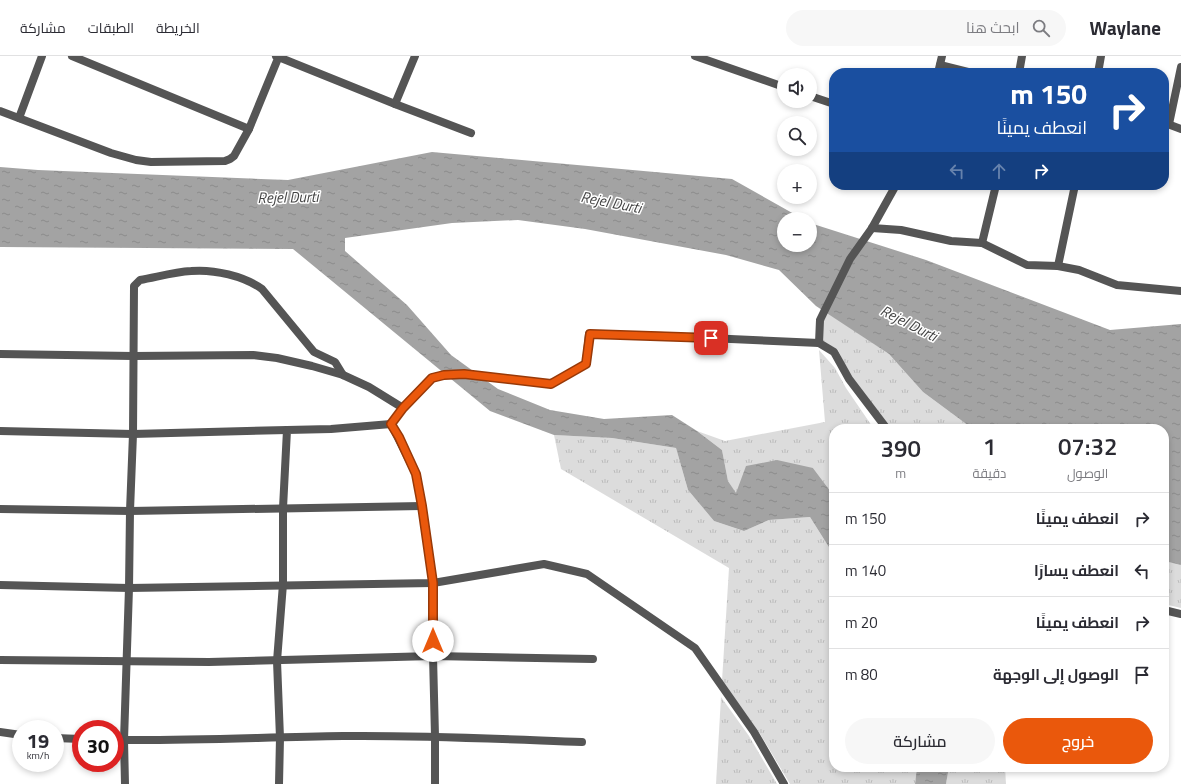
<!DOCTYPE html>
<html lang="ar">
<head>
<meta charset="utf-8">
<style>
  :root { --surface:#fff; --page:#f7f7f7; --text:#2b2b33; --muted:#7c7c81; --line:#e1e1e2; --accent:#ea580c }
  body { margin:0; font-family:"Titillium Web",Cairo,sans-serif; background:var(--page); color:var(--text); direction:rtl; height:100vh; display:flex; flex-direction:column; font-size:15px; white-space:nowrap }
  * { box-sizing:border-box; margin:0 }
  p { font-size:13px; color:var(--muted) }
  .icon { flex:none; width:22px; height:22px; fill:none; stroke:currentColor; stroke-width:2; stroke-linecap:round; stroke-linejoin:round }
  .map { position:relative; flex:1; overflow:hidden; direction:ltr }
  .panel { position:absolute; left:829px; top:368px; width:340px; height:348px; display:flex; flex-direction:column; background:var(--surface); border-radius:16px; box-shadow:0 2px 6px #0003; direction:rtl }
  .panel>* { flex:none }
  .banner { position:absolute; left:829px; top:12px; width:340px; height:122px; border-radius:16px; box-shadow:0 2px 6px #0003; direction:rtl; background:#1a4fa0; color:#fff; overflow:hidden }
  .tools { position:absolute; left:777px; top:12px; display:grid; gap:8px }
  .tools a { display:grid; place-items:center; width:40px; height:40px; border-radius:50%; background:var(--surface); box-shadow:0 2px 6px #0003; font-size:20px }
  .speed { position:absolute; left:12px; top:664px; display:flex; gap:8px; font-size:20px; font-weight:700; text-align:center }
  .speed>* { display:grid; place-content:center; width:52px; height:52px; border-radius:50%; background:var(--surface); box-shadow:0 2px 6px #0003; line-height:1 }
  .speed small { font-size:10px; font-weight:400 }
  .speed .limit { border:6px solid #d22; background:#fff; color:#111 }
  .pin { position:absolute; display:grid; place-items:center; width:34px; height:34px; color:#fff; margin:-17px; border-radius:8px; box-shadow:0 2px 6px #0006 }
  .me { position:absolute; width:44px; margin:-22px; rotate:0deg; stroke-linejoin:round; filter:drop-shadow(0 0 3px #0008) }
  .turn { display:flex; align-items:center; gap:14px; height:84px; padding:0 16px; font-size:18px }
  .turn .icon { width:52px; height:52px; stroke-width:2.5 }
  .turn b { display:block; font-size:28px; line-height:34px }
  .lanes { display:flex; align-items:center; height:38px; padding:0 16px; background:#0003; justify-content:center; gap:20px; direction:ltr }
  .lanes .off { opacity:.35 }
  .eta { display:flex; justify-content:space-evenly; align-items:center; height:68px; text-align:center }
  .eta b { font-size:24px; font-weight:600; line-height:28px }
  .primary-button { display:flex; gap:8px; margin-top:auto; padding:8px 16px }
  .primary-button a { flex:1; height:46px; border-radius:24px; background:var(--accent); color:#fff; font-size:16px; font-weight:600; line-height:46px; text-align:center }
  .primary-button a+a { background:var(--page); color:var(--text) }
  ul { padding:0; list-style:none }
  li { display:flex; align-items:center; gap:12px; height:52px; padding:0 16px; border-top:1px solid var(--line) }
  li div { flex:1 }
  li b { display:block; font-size:15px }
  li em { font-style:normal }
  header { display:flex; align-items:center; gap:24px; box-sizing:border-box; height:56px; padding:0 20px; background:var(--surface); border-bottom:1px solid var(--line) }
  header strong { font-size:19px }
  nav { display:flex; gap:22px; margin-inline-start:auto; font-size:14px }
  .search { width:280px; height:36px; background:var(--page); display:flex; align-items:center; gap:10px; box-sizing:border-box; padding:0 14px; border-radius:22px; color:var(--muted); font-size:15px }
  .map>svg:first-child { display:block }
</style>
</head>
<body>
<header>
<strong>Waylane</strong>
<div class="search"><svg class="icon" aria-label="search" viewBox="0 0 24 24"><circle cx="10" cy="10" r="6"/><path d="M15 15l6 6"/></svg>ابحث هنا</div>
<nav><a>الخريطة</a><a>الطبقات</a><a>مشاركة</a></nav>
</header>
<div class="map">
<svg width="1181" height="728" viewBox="0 0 1181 728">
  <defs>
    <pattern id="grass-tufts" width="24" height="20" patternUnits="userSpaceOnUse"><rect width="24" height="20" fill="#dcdcdc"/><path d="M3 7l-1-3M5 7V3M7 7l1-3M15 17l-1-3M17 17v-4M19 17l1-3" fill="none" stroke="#bbb"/></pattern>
    <pattern id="water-ripples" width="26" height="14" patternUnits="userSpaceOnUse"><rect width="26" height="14" fill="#a3a3a3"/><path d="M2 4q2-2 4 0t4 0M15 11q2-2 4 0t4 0" fill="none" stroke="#8b8b8b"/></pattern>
  </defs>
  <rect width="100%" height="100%" fill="#fff"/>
  <g fill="url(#grass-tufts)">
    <path d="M 828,257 L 889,298 L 923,336 L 973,373 L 891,373 L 851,321 L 838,294 L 823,285 L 823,265 Z"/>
    <path d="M 819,294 L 835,312 L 846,332 L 874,373 L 834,373 L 834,440 L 813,412 L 736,438 L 728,425 L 722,394 L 697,375 L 725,385 L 825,366 Z"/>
    <path d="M 554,379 L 612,382 L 676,392 L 688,434 L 714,465 L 744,475 L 769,464 L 810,461 L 832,496 L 834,508 L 834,711 L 917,711 L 915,728 L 790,728 L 759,676 L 722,625 L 729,512 L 561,413 Z"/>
    <path d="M 1164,505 L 1181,509 L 1181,552 L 1164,548 Z"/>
    <path d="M 721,641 L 749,680 L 777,728 L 716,728 Z"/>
    <path d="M 949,711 L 1005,711 L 1006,728 L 946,728 Z"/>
  </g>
  <g fill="url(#water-ripples)">
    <path d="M 432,96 L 732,123 L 803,163 L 784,163 L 784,189 L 810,189 L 810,167 L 926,204 L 1110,274 L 1181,268 L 1181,509 L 1164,505 L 1164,373 L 973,373 L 923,336 L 889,298 L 816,250 L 779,214 L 726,199 L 585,173 L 518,164 L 452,167 L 345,182 L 345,195 L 407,249 L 451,299 L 498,333 L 550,354 L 604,363 L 672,359 L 697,375 L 722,394 L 728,425 L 736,437 L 746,410 L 777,404 L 813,412 L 834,440 L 834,508 L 832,496 L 810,461 L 769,464 L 744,475 L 714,465 L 688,434 L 676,392 L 612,382 L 554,379 L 490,355 L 293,193 L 0,191 L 0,111 L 38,114 L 288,124 Z"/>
    <path d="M 917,711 L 949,711 L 946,728 L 915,728 Z"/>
  </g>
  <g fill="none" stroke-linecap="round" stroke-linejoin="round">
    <g stroke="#555" stroke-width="8">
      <path d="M 72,0 L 249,73"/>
      <path d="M 276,0 L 395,48 L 471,77"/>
      <path d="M 695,0 L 784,31"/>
      <path d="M 940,9 L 972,17"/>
      <path d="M 938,17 L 942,0"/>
      <path d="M 1019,17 L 1022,0"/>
      <path d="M 1098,17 L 1101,0"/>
      <path d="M 810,40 L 834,48"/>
      <path d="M 395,48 L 415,0"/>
      <path d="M 0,55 L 111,97 L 136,104 L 151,106 L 225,105 L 230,103 L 234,100 L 249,73 L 279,0"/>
      <path d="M 19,62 L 42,0"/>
      <path d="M 1165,67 L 1181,73"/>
      <path d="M 1169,68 L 1181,11"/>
      <path d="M 872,172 L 901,174 L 951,185 L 982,187 L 1027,209 L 1058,210 L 1079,214 L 1117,229 L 1181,235"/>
      <path d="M 982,187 L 996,129"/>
      <path d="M 1058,210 L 1075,129"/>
      <path d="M 819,287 L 820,264 L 850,203 L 872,172 L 896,129"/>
      <path d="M 0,298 L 133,300 L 253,299 L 277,302 L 312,310 L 343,319 L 369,331 L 403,352"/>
      <path d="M 391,368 L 416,418 L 422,450 L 433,527 L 433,600 L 435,680 L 435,728"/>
      <path d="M 0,375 L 133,378 L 287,374"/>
      <path d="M 0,453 L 130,455 L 422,450"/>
      <path d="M 0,529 L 129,532 L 433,527 L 544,508 L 587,518 L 695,592 L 754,676 L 784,728"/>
      <path d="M 1164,554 L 1181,558"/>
      <path d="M 0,604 L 209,606 L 433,600 L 593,603"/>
      <path d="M 0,676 L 21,679"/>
      <path d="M 55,682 L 81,683"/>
      <path d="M 115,684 C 191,685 267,681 343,680 C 423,679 502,683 582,686"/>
      <path d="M 125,728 L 124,684 L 129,532 L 130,455 L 133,378 L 134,230 L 140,224 C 157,221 174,216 191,215 C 214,213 244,220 262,233 L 314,296 L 335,306 L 343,319"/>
      <path d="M 279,728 L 280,682 L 277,605 L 283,528 L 283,452 L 287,374 L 331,373 L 391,368 L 403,352 L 431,322 L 444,319 L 464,318 L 551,328 L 586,308 L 589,278 L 664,280 L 819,287 L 834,296 L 849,323 L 887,373"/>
    </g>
  </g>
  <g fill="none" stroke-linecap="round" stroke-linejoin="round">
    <defs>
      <path id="route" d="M 433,585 L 433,527 L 422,450 L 416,418 L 399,381 L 391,368 L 403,352 L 432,322 L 444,319 L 464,318 L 551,328 L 586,308 L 590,278 L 711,282"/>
    </defs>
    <use href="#route" stroke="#983908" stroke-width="10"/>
    <use href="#route" stroke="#ea580c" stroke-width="7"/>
  </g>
  <g text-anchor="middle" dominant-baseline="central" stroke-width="3" stroke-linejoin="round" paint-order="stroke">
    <g font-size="15" font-style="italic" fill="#444" stroke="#fff">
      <text transform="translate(288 141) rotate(-1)">Rejel Durti</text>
      <text transform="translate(611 146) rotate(11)">Rejel Durti</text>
      <text transform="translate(909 267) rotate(27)">Rejel Durti</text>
    </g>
  </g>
</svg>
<div class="tools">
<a><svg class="icon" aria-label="sound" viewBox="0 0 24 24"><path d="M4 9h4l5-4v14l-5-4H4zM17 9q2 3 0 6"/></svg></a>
<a><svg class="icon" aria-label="search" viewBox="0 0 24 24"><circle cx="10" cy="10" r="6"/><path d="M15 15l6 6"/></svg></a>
<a>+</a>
<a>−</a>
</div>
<div class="speed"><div>19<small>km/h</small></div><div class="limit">30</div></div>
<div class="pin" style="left:711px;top:282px;background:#d93025"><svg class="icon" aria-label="arrive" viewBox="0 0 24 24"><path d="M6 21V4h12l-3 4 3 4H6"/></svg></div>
<svg class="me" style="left:433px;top:585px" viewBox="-20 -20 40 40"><circle r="19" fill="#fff"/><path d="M0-13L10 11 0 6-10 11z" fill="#ea580c"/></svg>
<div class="banner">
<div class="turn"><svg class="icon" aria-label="right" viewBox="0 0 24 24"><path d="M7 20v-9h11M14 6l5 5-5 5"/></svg><div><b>150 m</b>انعطف يمينًا</div></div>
<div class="lanes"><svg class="icon off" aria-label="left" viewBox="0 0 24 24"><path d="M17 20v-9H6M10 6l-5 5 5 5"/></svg><svg class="icon off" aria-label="ahead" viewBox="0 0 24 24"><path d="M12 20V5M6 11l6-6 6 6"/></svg><svg class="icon" aria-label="right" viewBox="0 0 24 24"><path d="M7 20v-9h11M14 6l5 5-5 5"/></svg></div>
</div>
<section class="panel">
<div class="eta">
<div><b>07:32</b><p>الوصول</p></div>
<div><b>1</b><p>دقيقة</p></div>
<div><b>390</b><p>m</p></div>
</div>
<ul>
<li><svg class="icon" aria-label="right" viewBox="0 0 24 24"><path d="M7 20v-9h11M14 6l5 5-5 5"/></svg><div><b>انعطف يمينًا</b></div><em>150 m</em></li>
<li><svg class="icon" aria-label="left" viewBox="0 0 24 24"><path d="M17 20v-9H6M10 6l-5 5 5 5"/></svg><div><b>انعطف يسارًا</b></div><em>140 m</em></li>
<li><svg class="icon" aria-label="right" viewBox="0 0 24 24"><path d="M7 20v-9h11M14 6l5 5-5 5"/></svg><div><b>انعطف يمينًا</b></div><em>20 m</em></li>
<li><svg class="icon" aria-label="arrive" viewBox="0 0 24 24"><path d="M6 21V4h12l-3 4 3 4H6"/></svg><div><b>الوصول إلى الوجهة</b></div><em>80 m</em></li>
</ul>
<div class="primary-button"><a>خروج</a><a>مشاركة</a></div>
</section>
</div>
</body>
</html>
